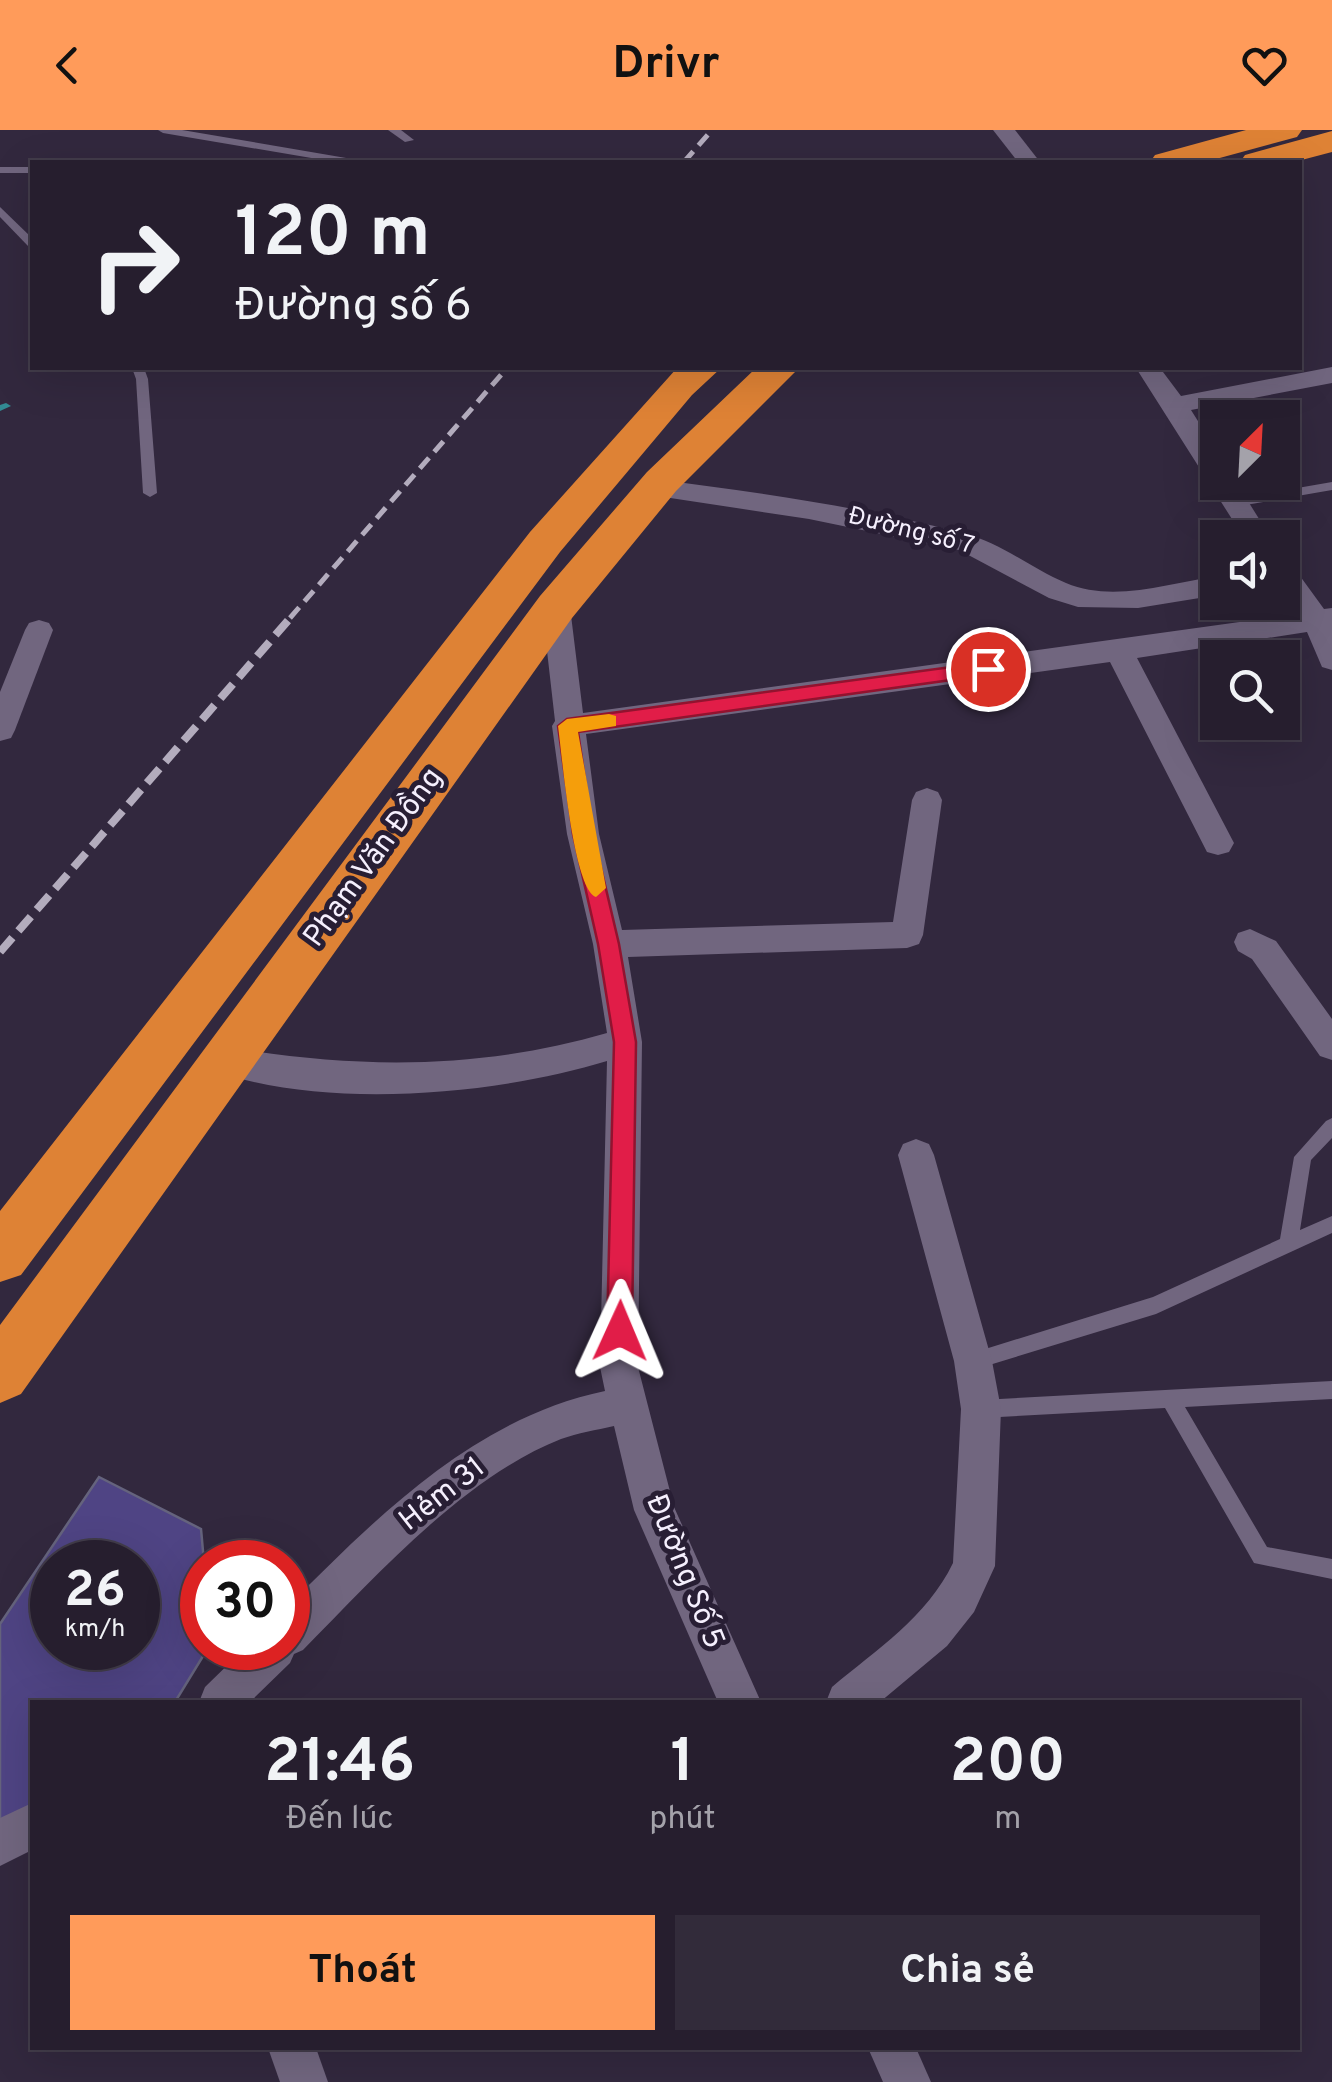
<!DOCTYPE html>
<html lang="vi">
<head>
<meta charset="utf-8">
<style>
  :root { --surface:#261e2e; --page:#322b3a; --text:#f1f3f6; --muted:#a4a2aa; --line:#423c4a; --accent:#ff9b5a }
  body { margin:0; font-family:Overpass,sans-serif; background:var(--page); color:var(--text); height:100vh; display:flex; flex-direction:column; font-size:38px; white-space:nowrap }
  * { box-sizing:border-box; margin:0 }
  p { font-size:32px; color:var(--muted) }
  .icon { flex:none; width:55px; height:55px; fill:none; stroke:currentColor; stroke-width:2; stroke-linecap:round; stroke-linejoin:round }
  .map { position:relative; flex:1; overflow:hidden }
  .side { position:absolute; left:30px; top:1570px; width:1270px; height:350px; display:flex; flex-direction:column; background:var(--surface); border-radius:0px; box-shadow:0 10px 40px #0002,0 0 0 2px var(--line) }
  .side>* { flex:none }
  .top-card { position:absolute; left:30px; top:30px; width:1272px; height:210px; border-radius:0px; box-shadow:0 10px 40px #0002,0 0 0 2px var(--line); background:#261e2e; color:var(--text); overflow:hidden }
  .needle { width:65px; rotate:24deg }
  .buttons { position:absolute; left:1200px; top:270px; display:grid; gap:20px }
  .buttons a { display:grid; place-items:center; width:100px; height:100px; border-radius:0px; background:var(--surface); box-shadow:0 10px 40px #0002,0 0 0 2px var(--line); font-size:50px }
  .speed { position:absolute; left:30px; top:1410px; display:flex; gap:20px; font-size:50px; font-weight:700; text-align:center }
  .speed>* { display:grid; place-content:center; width:130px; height:130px; border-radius:50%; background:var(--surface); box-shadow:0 10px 40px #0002,0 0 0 2px var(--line); line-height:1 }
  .speed small { font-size:25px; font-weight:400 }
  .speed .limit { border:15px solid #d22; background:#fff; color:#111 }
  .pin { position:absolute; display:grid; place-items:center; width:85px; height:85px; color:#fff; margin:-42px; border:5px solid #fff; border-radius:50%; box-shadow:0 2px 10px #0007 }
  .me { position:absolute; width:110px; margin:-55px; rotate:1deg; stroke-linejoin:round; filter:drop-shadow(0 0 8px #0008) }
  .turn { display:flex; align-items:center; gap:35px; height:210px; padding:0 40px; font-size:45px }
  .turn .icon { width:130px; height:130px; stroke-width:2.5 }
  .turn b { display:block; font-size:70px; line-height:85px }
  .eta { display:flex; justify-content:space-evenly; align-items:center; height:170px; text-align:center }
  .eta b { font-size:60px; font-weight:700; line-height:70px }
  .action { display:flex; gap:20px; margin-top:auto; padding:20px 40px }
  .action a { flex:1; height:115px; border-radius:0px; background:var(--accent); color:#111; font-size:40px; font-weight:700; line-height:115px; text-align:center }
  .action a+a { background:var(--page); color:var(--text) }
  header { display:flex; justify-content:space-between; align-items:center; height:130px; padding:0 40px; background:var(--accent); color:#111; font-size:45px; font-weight:700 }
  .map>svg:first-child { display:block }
</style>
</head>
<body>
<header><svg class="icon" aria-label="back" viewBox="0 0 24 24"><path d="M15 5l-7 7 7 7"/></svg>Drivr<svg class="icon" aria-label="heart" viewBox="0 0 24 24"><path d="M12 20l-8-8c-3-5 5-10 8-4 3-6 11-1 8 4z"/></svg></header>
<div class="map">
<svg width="1332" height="1952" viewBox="0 0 1332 1952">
  <rect width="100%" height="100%" fill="#32283e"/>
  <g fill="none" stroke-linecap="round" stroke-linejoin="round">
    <path fill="#328a93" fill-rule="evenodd" d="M 6,273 L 11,276 L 0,281 L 0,275 Z"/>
  </g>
  <path fill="#4f4484" stroke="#65637d" stroke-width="2.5" fill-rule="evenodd" d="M 99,1347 L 201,1399 L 204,1432 L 202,1518 L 208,1518 L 175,1572 L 32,1572 L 32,1686 L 0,1704 L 0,1494 ZM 52,1432 L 138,1432 L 138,1518 L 52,1518 Z"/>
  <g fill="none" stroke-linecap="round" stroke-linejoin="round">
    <g fill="#71667f" fill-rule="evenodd">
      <path d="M 158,0 L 182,0 L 352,29 L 358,32 L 335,32 L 163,3 Z"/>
      <path d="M 388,0 L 401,0 L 414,10 L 405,12 Z"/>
      <rect x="0" y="37" width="32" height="6"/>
      <path d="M 0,77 L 32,108 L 32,117 L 28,116 L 0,87 Z"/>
      <path d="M 132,238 L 144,238 L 148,249 L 157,363 L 150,367 L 143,363 L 136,249 Z"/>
      <path d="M 1332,352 L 1332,360 L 1234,377 L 1227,373 L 1234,369 Z"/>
      <path d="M 1332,988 L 1332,1008 L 1311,1030 L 1300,1100 L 1332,1086 L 1332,1103 L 1156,1184 L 973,1240 L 966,1237 L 963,1231 L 966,1225 L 1153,1167 L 1280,1109 L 1294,1027 L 1326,991 Z"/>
      <path d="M 1332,1251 L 1332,1269 L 1185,1277 L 1267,1417 L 1332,1429 L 1332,1449 L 1254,1433 L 1165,1278 L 981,1288 L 974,1286 L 971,1279 L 974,1272 L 981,1270 Z"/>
    </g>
    <g fill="#71667f" fill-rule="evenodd">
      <path d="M 993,0 L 1015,0 L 1040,32 L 1018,32 Z"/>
      <path d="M 1332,237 L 1332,253 L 1191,280 L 1218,323 L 1218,352 L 1236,352 L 1271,408 L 1244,408 L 1136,238 L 1160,238 L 1181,266 Z"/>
      <path d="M 653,349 C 757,362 861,377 963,403 C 1002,413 1030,438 1066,453 C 1113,473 1170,453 1218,446 L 1218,465 L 1138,478 L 1078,477 L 1049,468 L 959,420 L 809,389 L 644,364 L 640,358 L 644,352 Z"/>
      <path d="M 1282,433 L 1292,435 L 1324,479 L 1332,478 L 1332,540 L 1322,537 L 1307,502 L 1137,528 L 1234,713 L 1229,722 L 1218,725 L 1207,722 L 1110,532 L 586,604 L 599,704 L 622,800 L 893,792 L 912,670 L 916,662 L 927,658 L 938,662 L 942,670 L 923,805 L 919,814 L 907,818 L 628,827 L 642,912 L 638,1237 L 674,1377 L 761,1572 L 718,1572 L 634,1380 L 614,1296 C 596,1300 578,1303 561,1309 C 464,1347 375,1447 303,1520 L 294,1524 L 290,1533 L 250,1572 L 199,1572 L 205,1557 L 245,1518 L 288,1518 L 288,1476 C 379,1385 475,1288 605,1261 L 600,1237 L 607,931 C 496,965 326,980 215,941 L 210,931 L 215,921 L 227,917 C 355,939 481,940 607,903 L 593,814 L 567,704 L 552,596 L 555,591 L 542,477 L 546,470 L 566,470 L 570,477 L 583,583 L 1297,484 L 1282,463 Z"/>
      <path d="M 39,490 L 49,493 L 53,500 L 15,600 L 11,608 L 0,611 L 0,562 L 25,500 L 29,493 Z"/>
      <path d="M 1250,799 L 1276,811 L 1332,889 L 1332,930 L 1320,926 L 1252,829 L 1238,821 L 1234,812 L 1238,803 Z"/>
      <path d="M 916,1009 L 929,1014 L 934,1025 L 992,1231 L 1001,1279 L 995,1436 L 974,1482 L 947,1516 L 880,1572 L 826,1572 L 832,1557 C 876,1520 927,1487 953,1433 L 961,1279 L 954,1231 L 898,1025 L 903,1014 Z"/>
      <path d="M 32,1673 L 32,1720 L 0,1736 L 0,1688 Z"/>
      <path d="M 268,1918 L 316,1918 L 328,1952 L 280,1952 Z"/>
      <path d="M 868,1918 L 916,1918 L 931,1952 L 883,1952 Z"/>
    </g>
    <g fill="#de8235" fill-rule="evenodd">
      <path d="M 1246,0 L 1302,0 L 1297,7 L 1205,32 L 1150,32 L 1155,25 Z"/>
      <path d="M 1332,1 L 1332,22 L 1294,32 L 1240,32 L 1245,25 Z"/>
      <path d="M 677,238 L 721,238 L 692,265 L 560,422 L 21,1145 L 0,1152 L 0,1081 L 530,402 Z"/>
      <path d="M 756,238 L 799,238 L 676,361 L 572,488 L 21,1264 L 0,1273 L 0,1195 L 540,466 L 647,342 Z"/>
    </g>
    <g stroke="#b3acbd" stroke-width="5" stroke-dasharray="14 8" stroke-linecap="butt">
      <path d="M 684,32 L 712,0"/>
      <path d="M 290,488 L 507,238"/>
    </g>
    <path stroke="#b3acbd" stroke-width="8" stroke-dasharray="19 9" stroke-linecap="butt" d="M 0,822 L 292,486"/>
  </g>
  <path fill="#e11d48" stroke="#92132f" stroke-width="2.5" d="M 988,532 L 997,539 L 994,544 L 578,602 L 593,704 L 619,814 L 636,912 L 632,1201 L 628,1209 L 620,1213 L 611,1209 L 607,1201 L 614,912 L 598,814 L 573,704 L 558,596 L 567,589 Z"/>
  <path fill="#f59e0b" d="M 609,584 L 616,586 L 616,596 L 578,602 L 606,758 L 596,767 C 573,759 562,624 558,596 L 567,589 Z"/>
  <g text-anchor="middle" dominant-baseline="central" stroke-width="10" stroke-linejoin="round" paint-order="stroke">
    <g font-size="25" fill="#f5effd" stroke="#281e34">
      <text transform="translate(911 402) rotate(14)">Đường số 7</text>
    </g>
    <g font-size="30" fill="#f5effd" stroke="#281e34">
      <text transform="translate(374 728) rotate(-54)">Phạm Văn Đồng</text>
      <text transform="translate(443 1365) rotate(-38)">Hẻm 31</text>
      <text transform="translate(684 1442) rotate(68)">Đường Số 5</text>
    </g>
  </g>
</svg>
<div class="buttons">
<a><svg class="needle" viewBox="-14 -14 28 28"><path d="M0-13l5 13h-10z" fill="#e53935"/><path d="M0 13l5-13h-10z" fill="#a4a2aa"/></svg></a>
<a><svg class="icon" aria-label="sound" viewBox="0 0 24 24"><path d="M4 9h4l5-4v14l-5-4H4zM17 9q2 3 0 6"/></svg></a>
<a><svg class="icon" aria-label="search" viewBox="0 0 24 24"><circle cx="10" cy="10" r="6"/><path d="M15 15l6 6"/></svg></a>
</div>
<div class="speed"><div>26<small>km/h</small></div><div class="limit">30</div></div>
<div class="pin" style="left:988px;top:539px;background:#d93025"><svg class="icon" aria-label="arrive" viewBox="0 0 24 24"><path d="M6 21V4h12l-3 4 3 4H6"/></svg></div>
<svg class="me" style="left:620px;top:1201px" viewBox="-20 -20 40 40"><path d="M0-17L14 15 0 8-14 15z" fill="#e11d48" stroke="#fff" stroke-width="4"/></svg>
<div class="top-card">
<div class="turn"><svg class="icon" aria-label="right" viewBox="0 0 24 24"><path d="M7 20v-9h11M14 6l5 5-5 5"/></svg><div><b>120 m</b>Đường số 6</div></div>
</div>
<section class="side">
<div class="eta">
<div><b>21:46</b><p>Đến lúc</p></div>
<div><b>1</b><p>phút</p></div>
<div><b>200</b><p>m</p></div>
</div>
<div class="action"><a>Thoát</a><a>Chia sẻ</a></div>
</section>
</div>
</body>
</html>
